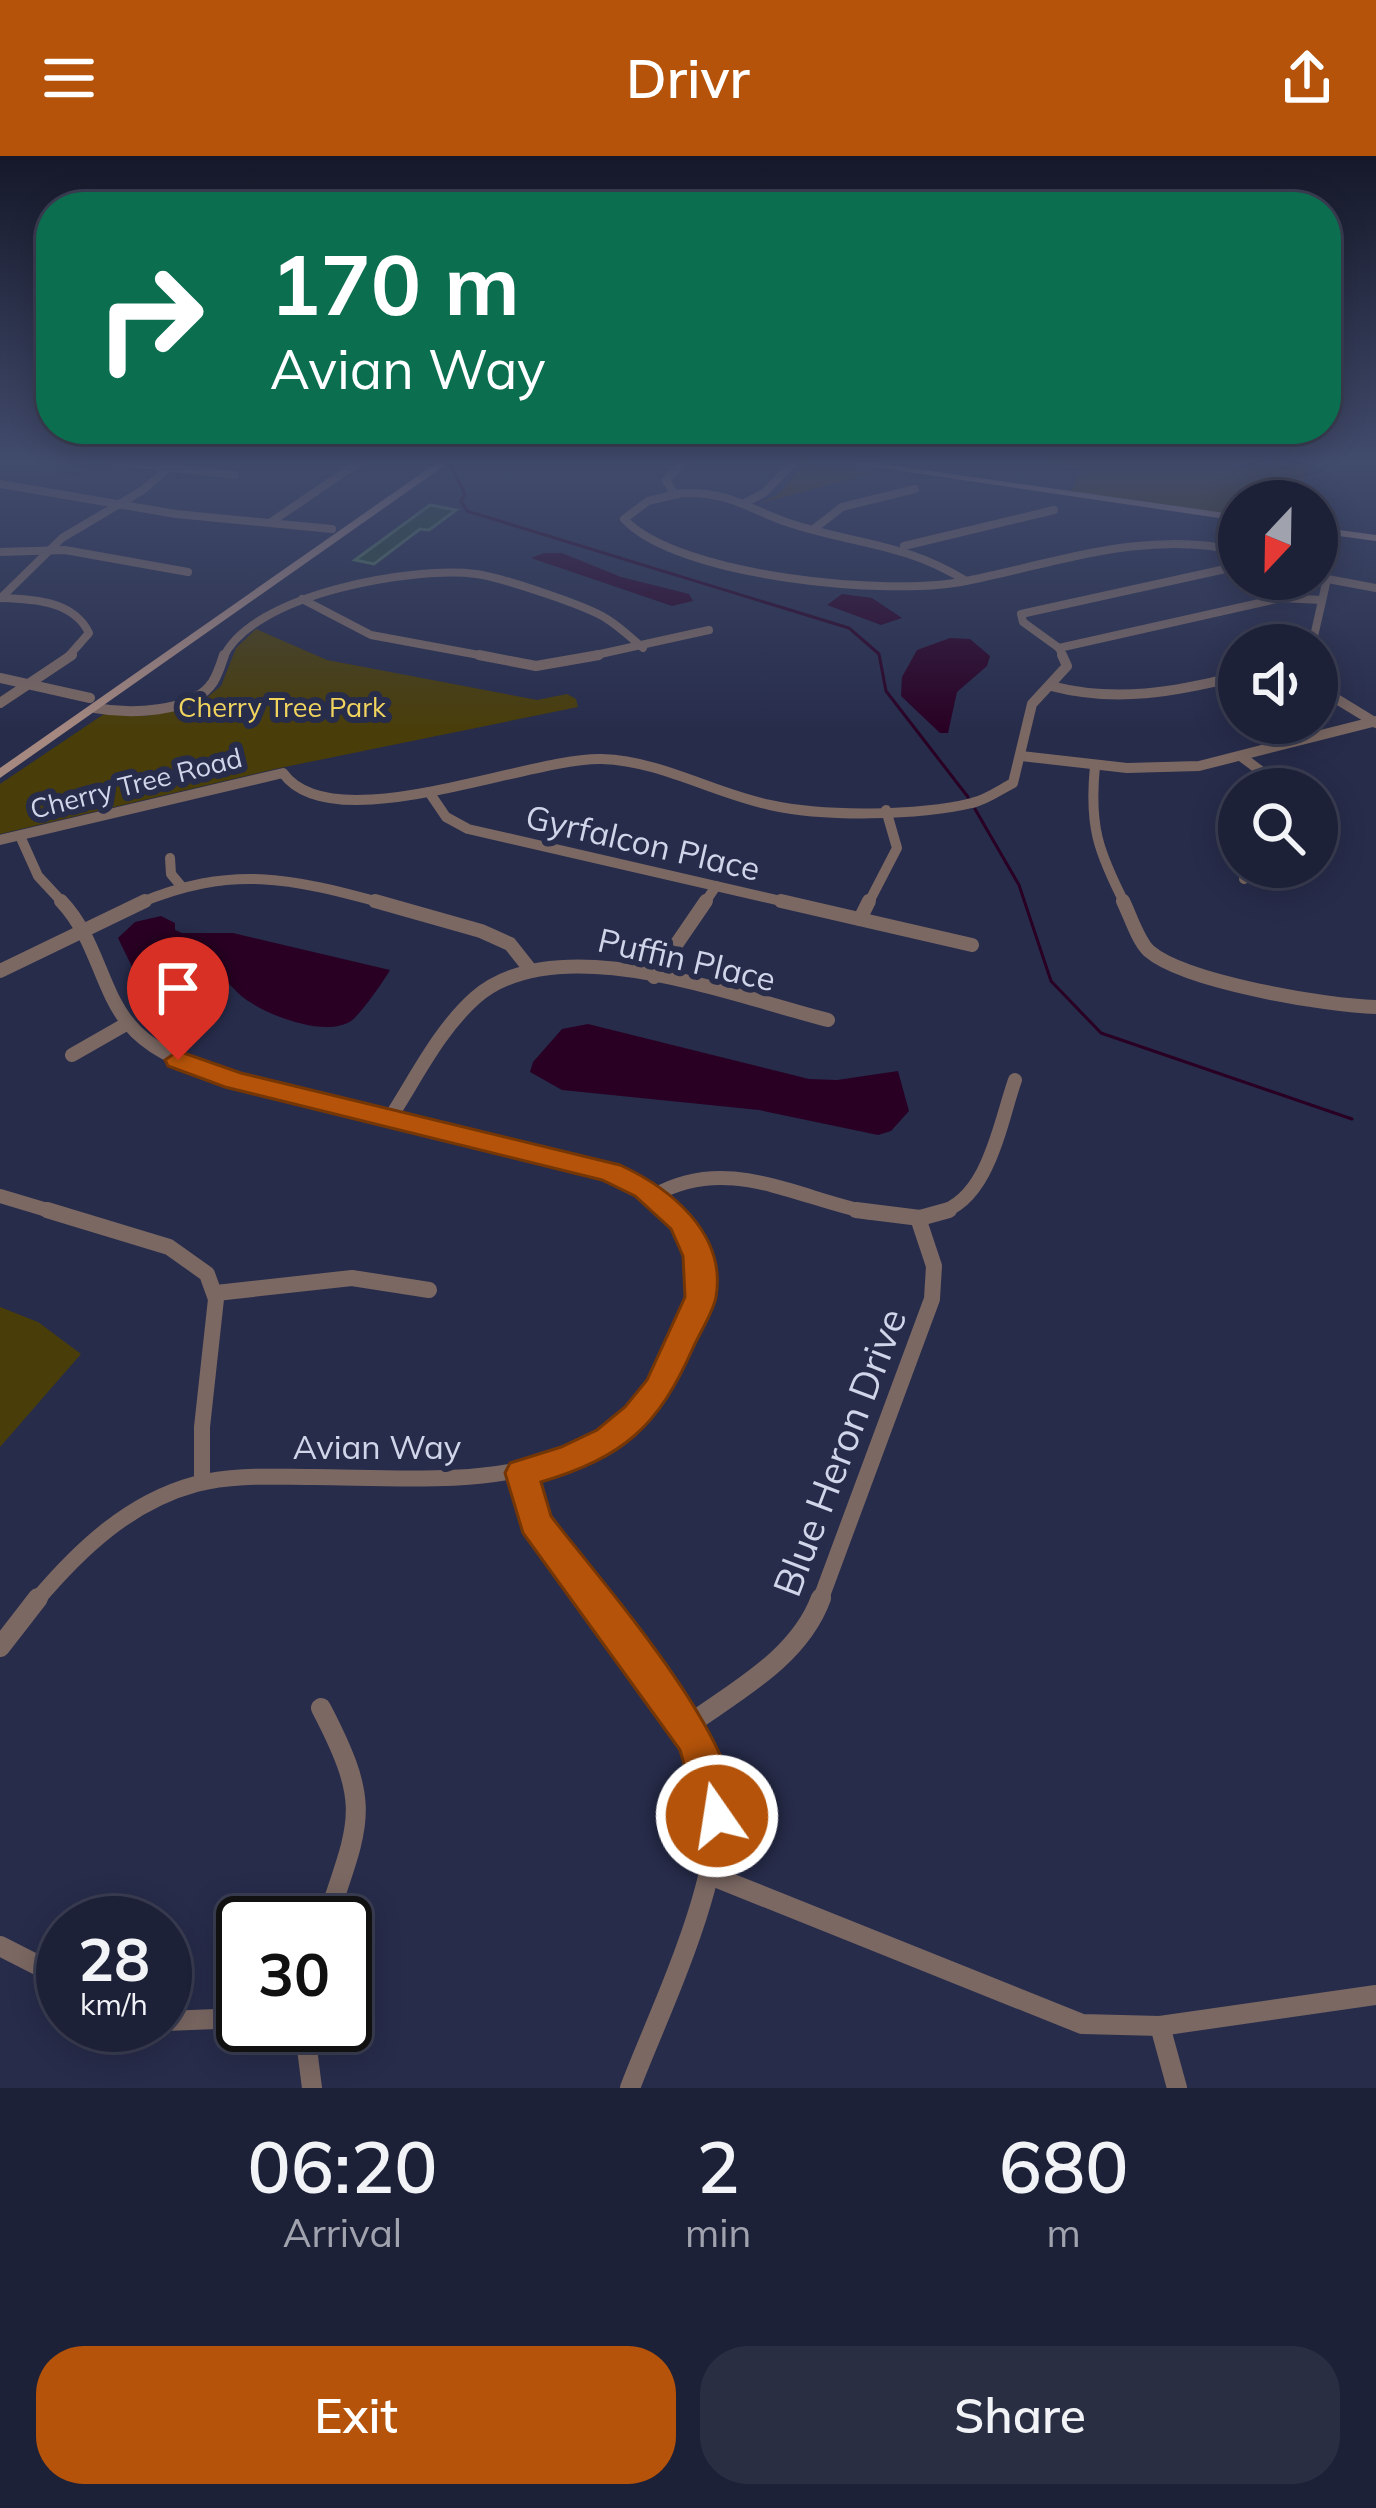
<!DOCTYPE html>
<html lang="en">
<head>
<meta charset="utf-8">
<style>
  :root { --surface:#1d2138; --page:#2a2e43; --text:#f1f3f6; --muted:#a0a3ae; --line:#3b3e53; --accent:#b45309 }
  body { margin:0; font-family:Mulish,sans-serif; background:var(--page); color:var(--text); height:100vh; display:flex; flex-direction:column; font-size:45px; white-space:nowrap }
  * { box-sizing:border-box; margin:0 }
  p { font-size:39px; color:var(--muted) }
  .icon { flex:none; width:66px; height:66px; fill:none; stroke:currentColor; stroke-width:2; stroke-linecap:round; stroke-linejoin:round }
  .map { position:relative; height:1932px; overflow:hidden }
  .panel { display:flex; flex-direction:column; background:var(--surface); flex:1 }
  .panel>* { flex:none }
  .banner { position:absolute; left:36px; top:36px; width:1305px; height:252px; border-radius:48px; box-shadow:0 6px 30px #0003,0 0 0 3px var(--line); background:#0b6e4f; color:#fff; overflow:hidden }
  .needle { width:78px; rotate:202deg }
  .buttons { position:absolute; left:1218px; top:324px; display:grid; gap:24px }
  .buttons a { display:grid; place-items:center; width:120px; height:120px; border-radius:50%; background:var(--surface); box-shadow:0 6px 30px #0003,0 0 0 3px var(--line); font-size:60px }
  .speed { position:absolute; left:36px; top:1740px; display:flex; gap:24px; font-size:60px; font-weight:700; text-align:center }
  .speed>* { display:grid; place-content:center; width:156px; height:156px; border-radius:50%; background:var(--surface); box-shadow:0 6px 30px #0003,0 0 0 3px var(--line); line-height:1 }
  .speed small { font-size:30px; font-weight:400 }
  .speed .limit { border:6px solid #111; border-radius:18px; background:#fff; color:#111 }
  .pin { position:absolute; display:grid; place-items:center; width:102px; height:102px; color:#fff; margin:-123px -51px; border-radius:50% 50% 50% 0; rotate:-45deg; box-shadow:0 0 12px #0007 }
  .pin .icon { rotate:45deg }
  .me { position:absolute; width:132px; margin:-66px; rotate:347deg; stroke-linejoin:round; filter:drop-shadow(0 0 9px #0008) }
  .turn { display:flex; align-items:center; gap:42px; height:252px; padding:0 36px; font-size:54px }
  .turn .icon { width:156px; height:156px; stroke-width:2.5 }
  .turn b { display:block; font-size:84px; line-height:102px }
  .eta { display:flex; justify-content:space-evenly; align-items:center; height:204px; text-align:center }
  .eta b { font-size:72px; font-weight:600; line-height:84px }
  .cta { display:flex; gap:24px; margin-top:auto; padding:24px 36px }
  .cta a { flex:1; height:138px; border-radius:48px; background:var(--accent); color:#fff; font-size:48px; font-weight:600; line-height:138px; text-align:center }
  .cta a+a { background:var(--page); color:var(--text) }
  header { display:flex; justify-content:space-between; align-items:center; height:156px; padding:0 36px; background:var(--accent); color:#fff; font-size:54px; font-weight:600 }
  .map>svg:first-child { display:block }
</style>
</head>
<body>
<header><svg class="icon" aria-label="menu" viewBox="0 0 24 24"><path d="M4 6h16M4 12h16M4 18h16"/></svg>Drivr<svg class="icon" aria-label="share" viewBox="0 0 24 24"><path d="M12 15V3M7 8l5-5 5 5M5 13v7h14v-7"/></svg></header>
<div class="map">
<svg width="1376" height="1932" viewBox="0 0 1376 1932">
  <rect width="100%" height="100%" fill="#272c4b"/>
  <g fill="#493d09">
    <path d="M 1309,305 L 1298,345 L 1239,345 L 1239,360 L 1070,336 L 1083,312 L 1044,307 Z"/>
    <path d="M 804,307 L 809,307 L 873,317 L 761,347 L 779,338 Z"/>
    <path d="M 256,473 L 327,504 L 537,544 L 567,538 L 576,543 L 578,551 L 275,613 L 0,678 L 0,628 L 104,558 L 146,560 L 205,543 L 221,530 L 236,492 Z"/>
    <path d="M 0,1151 L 38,1166 L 81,1198 L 0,1291 Z"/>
  </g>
  <g fill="#290023">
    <path d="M 544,397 L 562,397 L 621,421 L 689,438 L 693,445 L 672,450 L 531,402 Z"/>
    <path d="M 842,438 L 872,442 L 902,462 L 881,469 L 827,449 Z"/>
    <path d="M 950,482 L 970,483 L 990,500 L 987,510 L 957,536 L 948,577 L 940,577 L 901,540 L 902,521 L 917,494 Z"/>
    <path d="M 161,760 L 175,767 L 175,774 L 182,777 L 233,777 L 390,814 C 383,826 361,858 351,865 C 325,882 266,859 244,842 C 232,833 222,816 208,813 C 183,806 160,827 135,817 L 118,782 L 135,766 Z"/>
    <path d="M 588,868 L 809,923 L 837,924 L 898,915 L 909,955 L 891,975 L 878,979 L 759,954 L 562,934 L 530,916 L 533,906 L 562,873 Z"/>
  </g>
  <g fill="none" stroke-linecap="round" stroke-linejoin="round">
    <g stroke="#290023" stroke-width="3">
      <path d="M 436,305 L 451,310 L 465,338 L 461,345 L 467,355 L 849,472 L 879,498 L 886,535 L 968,641"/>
      <path d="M 975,653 L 1019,729 L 1051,825 L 1101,877 L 1352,963"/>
    </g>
  </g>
  <path fill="#244731" stroke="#4f745c" stroke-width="3" d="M 430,349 L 456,354 L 429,374 L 420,373 L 374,408 L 355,404 Z"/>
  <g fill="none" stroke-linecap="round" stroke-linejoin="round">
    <g stroke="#7b6863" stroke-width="8">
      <path d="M 111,305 L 235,319"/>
      <path d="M 0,328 L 176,358 L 332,373"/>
      <path d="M 682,337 C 733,336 745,352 789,367 C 853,388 906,387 966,425 C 890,441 678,421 624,363 L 648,345 Z"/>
      <path d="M 675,339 L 666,324 L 685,305"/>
      <path d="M 746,346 L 764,337 L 795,305"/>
      <path d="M 271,366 L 361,305"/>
      <path d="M 815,372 L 842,351 L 915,333"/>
      <path d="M 904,390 L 1054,354"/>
      <path d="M 0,396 L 65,394 L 188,416"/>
      <path d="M 1317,421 L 1376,432"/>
      <path d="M 966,425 C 1056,407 1147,373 1239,395"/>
      <path d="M 0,442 C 32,443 73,444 89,477 L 67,502"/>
      <path d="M 1,442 L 62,382 L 143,334 L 176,305"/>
      <path d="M 302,443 L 371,479 L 495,502"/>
      <path d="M 1312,489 L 1327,423"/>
      <path d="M 1059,492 L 1281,442 L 1322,444"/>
      <path d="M 223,502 C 252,438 412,410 476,418 C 500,421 588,450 607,463 C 620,471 631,482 643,492"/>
      <path d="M 582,502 L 709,474"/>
      <path d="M 1064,502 L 1059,492 L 1023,466 L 1021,458 L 1239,410"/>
    </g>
    <g stroke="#7b6863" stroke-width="10">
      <path d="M 479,499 L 536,510 L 599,499"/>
      <path d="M 0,522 L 90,542"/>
      <path d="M 1051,530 C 1116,547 1175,536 1239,520"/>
      <path d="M 1317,531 L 1376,567"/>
      <path d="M 0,547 L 72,499"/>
      <path d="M 95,552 C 128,558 192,558 213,526 C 218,518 221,508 224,499"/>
      <path d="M 1021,600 L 1127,612 L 1199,610 L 1376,565"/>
      <path d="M 1242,601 L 1270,622 L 1276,633"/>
      <path d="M 1095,610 C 1089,670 1098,695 1125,748"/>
      <path d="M 429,636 L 446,661 L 468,673 L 794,748"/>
      <path d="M 20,680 L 38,720 L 64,748"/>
      <path d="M 0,684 L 283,617 C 332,686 528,601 602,603 C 661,605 713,637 770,649 C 824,661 918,660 972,647 C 986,644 1000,634 1013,627 L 1032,548 L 1067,510 L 1062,499"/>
      <path d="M 170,702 L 171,718 L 182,731"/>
      <path d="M 1244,723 L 1259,711"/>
      <path d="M 137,748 C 232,708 290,722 386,748"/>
      <path d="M 704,748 L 716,730"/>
      <path d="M 868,748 L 897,692 L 886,654"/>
    </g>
    <g stroke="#7b6863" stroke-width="14">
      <path d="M 61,745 C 97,783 100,833 129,868 C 151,895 186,907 217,920 L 623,1021 L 674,1057"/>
      <path d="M 375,745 L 481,775 L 510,788 L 529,812"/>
      <path d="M 781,745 L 972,789"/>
      <path d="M 1123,745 C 1130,759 1138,785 1149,795 C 1185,826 1327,850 1376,851"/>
      <path d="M 860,763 L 869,745"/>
      <path d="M 0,815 L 145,745"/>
      <path d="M 654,821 L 706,745"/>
      <path d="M 72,899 L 128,867"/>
      <path d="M 390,962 C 416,922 439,874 475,842 C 557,770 732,840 828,864"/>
      <path d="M 655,1039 C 728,998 796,1042 871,1057"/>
      <path d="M 0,1040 L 57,1057"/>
      <path d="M 938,1057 C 989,1044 1000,966 1015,924"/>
    </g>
    <g stroke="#7b6863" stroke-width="16">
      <path d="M 47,1054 L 169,1091 L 207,1118 L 216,1143 L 202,1271 L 202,1326"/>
      <path d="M 856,1054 L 920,1062 L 949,1054"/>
      <path d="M 216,1137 L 352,1122 L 429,1134"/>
      <path d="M 522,1317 L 536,1367 L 594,1445"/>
      <path d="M 36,1445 C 79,1394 129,1346 196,1328 C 234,1318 275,1321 314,1321 C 467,1323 609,1342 686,1180 C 708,1135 705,1092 671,1054"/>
      <path d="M 820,1445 L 932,1143 L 934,1110 L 918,1062"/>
    </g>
    <g stroke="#7b6863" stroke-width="20">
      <path d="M 592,1442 C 635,1500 690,1557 712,1626 C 736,1702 658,1857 630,1932"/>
      <path d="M 0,1491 L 38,1442"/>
      <path d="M 321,1552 C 373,1652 360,1664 326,1767"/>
      <path d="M 687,1570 C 736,1535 799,1502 821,1442"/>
      <path d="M 710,1719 L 1082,1868 L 1160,1870 L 1376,1839"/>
      <path d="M 0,1790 L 63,1822"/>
      <path d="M 165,1865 L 243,1862"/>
      <path d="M 304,1869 L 312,1932"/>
      <path d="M 1160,1870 L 1177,1932"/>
    </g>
    <g fill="#a58880" fill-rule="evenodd">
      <path d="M 439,305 L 451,305 L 0,622 L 0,612 Z"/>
      <path d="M 834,305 L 861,305 L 1239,359 L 1239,365 Z"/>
      <path d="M 1317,371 L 1376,379 L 1376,385 L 1317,377 Z"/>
    </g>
  </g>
  <linearGradient id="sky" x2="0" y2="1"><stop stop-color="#151829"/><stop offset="0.53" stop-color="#414b6c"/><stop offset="1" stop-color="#414b6c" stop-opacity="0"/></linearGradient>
  <rect width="1376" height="576" fill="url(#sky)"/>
  <path fill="#b45309" stroke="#753606" stroke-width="3" d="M 178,895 L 241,917 L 620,1009 C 670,1032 727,1077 716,1141 C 713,1157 700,1176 693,1192 C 658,1271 624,1301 541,1326 L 551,1360 C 596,1420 761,1603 732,1675 L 717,1681 L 703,1675 L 680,1594 L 523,1377 L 505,1317 L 510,1307 L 561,1291 L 597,1274 L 625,1251 L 647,1224 L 685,1141 L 683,1100 L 671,1073 L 635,1040 L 602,1024 L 225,931 L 168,910 L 165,904 Z"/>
  <g text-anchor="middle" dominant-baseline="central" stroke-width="12" stroke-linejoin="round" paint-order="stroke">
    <g font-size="27" fill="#f1d45e" stroke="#272c4b">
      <text x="282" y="551">Cherry Tree Park</text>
    </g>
    <g font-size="27" fill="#d0d5e9" stroke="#272c4b">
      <text transform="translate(136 627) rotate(-14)">Cherry Tree Road</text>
    </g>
    <g font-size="33" fill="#d0d5e9" stroke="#272c4b">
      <text transform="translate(643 686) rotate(13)">Gyrfalcon Place</text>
      <text transform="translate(687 803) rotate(13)">Puffin Place</text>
      <text x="377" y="1290">Avian Way</text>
    </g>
    <g font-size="39" fill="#d0d5e9" stroke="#272c4b">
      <text transform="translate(839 1296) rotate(-69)">Blue Heron Drive</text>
    </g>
  </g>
</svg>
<div class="buttons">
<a><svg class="needle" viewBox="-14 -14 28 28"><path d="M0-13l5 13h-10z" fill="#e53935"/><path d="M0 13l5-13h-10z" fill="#a0a3ae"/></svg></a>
<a><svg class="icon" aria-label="sound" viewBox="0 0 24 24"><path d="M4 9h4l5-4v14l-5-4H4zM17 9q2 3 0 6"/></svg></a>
<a><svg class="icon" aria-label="search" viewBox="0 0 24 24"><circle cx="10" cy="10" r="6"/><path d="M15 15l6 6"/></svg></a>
</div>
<div class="speed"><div>28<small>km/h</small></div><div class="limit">30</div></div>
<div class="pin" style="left:178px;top:904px;background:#d93025"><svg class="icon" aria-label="arrive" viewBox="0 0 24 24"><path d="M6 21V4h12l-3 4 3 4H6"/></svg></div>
<svg class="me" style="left:717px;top:1660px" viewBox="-20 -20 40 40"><circle r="17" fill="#b45309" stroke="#fff" stroke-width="3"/><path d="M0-11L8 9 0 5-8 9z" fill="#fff"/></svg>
<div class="banner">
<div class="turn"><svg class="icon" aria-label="right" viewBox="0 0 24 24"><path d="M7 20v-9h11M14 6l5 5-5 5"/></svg><div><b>170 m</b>Avian Way</div></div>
</div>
</div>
<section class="panel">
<div class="eta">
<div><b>06:20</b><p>Arrival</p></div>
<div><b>2</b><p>min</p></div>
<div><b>680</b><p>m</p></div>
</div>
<div class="cta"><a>Exit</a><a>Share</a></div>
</section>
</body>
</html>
